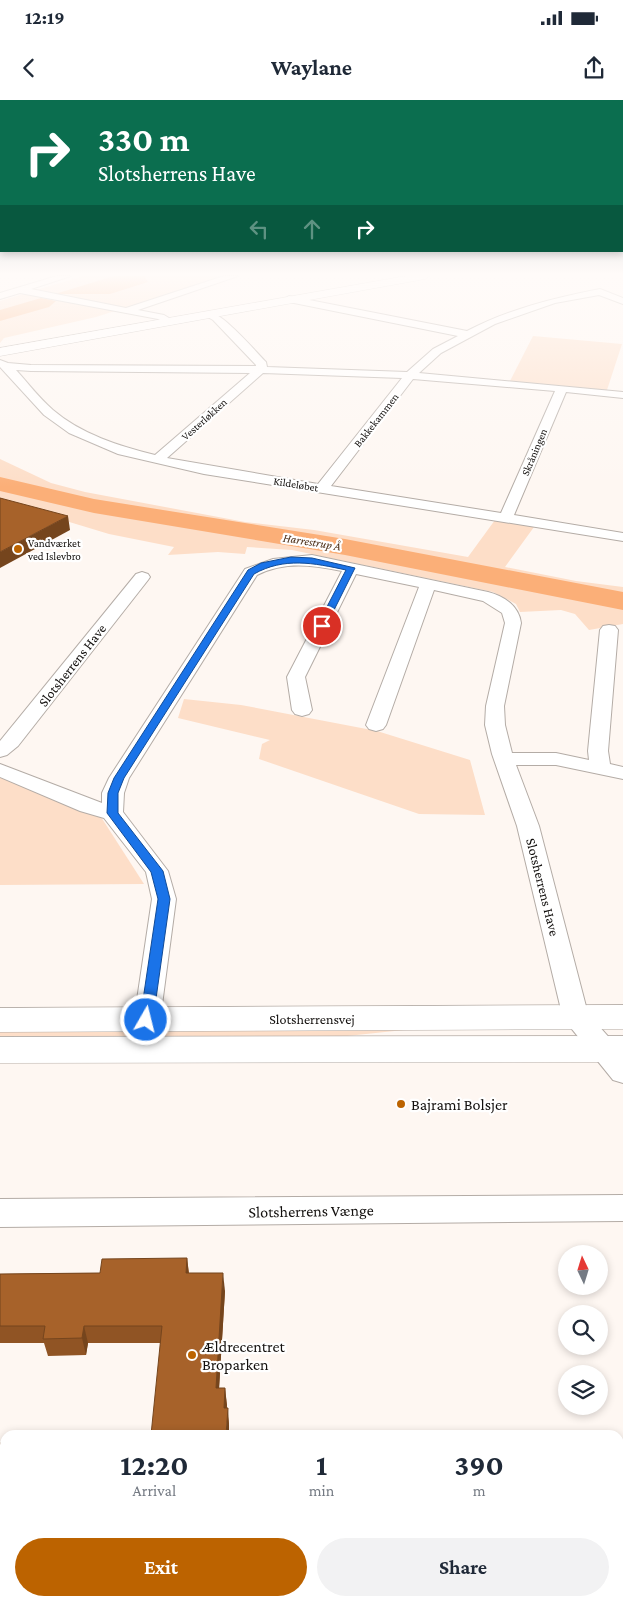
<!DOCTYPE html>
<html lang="en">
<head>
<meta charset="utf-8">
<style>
  :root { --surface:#fff; --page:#f2f2f3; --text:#1f2937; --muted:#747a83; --accent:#bc6300 }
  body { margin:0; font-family:"Crimson Pro",serif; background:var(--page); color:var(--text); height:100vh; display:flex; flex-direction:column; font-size:19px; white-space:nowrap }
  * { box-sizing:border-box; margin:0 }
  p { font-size:16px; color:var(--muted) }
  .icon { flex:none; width:28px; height:28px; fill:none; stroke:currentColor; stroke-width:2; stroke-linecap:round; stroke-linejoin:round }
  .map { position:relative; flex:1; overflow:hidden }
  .sheet { position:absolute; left:0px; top:1330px; width:624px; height:176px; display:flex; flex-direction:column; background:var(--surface); border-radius:15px 15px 0 0; box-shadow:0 2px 8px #0003 }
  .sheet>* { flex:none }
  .guide { position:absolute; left:0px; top:0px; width:624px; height:152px; box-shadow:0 2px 8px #0003; background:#0b6e4f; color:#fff; overflow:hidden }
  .needle { width:32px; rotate:356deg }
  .fabs { position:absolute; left:558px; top:1145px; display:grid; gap:10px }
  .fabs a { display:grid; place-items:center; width:50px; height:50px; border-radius:50%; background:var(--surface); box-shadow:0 2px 8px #0003; font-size:25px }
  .pin { position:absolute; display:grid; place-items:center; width:42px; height:42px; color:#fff; margin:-21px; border:2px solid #fff; border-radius:50%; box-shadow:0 1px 5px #0007 }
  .me { position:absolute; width:55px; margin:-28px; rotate:8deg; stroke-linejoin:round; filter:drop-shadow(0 0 4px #0008) }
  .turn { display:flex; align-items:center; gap:18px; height:105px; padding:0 15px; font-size:22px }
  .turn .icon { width:65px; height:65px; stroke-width:2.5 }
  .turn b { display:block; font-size:35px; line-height:42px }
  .lanes { display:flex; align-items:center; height:48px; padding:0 15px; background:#0003; justify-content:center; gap:25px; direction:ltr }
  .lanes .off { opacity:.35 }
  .eta { display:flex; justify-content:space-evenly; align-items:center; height:85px; text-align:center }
  .eta b { font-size:30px; font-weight:700; line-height:35px }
  .primary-button { display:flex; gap:10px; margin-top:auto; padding:10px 15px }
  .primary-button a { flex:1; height:58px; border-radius:30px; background:var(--accent); color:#fff; font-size:20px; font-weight:700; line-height:58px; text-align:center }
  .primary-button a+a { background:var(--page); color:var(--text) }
  .status { display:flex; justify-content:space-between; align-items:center; height:35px; padding:0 25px; background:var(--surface); direction:ltr }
  .status svg { height:14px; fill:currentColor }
  header { display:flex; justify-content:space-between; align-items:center; height:65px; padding:0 15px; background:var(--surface); font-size:22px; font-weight:700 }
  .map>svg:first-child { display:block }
</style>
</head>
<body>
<div class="status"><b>12:19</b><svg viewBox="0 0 49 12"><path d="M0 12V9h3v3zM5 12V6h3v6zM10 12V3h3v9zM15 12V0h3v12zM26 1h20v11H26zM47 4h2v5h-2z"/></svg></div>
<header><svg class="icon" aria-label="back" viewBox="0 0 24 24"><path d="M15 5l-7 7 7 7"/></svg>Waylane<svg class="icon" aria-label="share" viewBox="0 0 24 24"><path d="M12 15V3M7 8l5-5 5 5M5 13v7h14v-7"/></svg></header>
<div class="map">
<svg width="623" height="1506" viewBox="0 0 623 1506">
  <rect width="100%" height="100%" fill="#fef7f2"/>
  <g fill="#fddec8">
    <path d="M 83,176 L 224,176 L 96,217 L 4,238 L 0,243 L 0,201 Z"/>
    <path d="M 533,236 L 622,244 L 607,290 L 510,281 Z"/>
    <path d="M 0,359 L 51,383 L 85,392 L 245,422 L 314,430 L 468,457 L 495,420 L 534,427 L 505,467 L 576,481 L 623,487 L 623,524 L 589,530 L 575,514 L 561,510 L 520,512 L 516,504 L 493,492 L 292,450 L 247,447 L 245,454 L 218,452 L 168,455 L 174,447 L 109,434 L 0,401 Z"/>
    <path d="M 184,599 L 241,605 L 377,631 L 470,660 L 485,715 L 419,714 L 259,659 L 262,644 L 270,640 L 178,618 Z"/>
    <path d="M 0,676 L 101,717 L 144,784 L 0,785 Z"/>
    <path d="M 405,925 L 404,930 L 347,936 L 0,936 L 0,926 Z"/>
  </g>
  <g fill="#fbaf78">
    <path d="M 114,176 L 148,176 L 145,177 L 148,182 L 110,194 L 55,194 Z"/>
    <path d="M 41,198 L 56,201 L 49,207 L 0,221 L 0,210 Z"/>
  </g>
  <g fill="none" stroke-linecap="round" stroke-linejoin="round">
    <path fill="#fbaf78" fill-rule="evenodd" d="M 0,377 L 94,399 L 345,439 L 623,492 L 623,510 L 345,455 L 94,413 L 0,391 Z"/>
    <defs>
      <g id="minor">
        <path d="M 57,176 L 71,176 L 31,189 L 126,208 L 224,176 L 238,176 L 138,210 L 164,215 L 174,221 L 169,224 L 158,219 L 20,193 L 0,199 L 0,193 Z"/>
        <path d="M 600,189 L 623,198 L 623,204 L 599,195 L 555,203 L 495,224 L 441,253 L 419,273 L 623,292 L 623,298 L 566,292 L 514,415 L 623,433 L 623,441 L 204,374 L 118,354 L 69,333 L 44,315 L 0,267 L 0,260 L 8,263 L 31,265 L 256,266 L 256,265 L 213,220 L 206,216 L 206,212 C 220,209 255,251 266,262 L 267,267 L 407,272 L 433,249 L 458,236 L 289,202 L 284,199 L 289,196 L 467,231 C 509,209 554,198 600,189 ZM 16,270 L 31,271 L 250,273 L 155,355 C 119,346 81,334 53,310 C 39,298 28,283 16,270 ZM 263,273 L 402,278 L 318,384 L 167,358 ZM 413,279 L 555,291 L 501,413 L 331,386 Z"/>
        <path d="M 312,455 L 488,492 C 504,496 519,506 521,523 L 504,606 L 505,625 L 512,653 L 556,653 L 589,660 L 588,651 L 600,530 L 603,526 L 609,525 L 615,526 L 618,530 L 608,651 L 610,664 L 623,667 L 623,679 L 556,665 L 516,665 L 539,726 L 588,914 L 623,953 L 623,983 L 613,980 L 563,918 L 517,726 L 492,654 L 485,625 L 486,606 L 505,523 L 502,513 L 483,501 L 434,490 L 386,625 L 383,629 L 376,631 L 369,629 L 366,625 L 419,487 L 356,474 L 305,577 L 312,610 L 309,614 L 302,616 L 295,614 L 292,610 L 287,577 L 342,471 C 312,465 285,461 257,475 L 129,678 L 124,693 L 123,712 L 168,771 L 176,799 L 160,920 L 156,927 L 147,930 L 138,927 L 134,920 L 152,799 L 146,772 L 104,718 L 80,711 L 0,677 L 0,664 L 102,703 L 102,693 L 109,678 L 245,469 L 273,459 Z"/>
        <path d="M 142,472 L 148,474 L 150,477 L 148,480 L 18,646 L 7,655 L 0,657 L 0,641 L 136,474 Z"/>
        <path d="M 623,1095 L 623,1121 L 0,1127 L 0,1099 Z"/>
        <rect x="619" y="1438" width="4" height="40"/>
      </g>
      <g id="tertiary">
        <path d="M 406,176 L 430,176 L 425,179 L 0,256 L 0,248 Z"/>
        <path d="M 623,905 L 623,929 L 0,932 L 0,908 Z"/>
        <path d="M 623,936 L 623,962 L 0,963 L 0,937 Z"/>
      </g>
    </defs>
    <use href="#minor" stroke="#b4aca6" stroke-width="2"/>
    <use href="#tertiary" stroke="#b4aca6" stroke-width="1"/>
    <use href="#minor" fill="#fff" fill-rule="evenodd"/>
    <use href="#tertiary" fill="#fff" fill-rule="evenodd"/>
  </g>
  <g fill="#905424">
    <path d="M 187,1158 L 189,1173 L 225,1191 L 219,1288 L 225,1288 L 227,1308 L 229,1325 L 160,1243 L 88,1243 L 86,1255 L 48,1256 L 44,1243 L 0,1243 L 0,1174 L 100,1173 Z"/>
    <rect x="0" y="1343" width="5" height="81"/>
  </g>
  <g fill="#75451d">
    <path d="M 68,416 L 70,430 L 0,468 L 0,452 Z"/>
    <path d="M 187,1158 L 189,1176 L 186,1173 Z"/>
    <path d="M 223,1173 L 225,1191 L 218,1305 L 216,1288 Z"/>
    <path d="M 84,1226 L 88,1243 L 86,1255 L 82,1238 Z"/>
    <path d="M 225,1288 L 227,1305 L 226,1325 L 224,1308 Z"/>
    <path d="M 228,1308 L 229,1325 L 229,1335 L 226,1335 Z"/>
  </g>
  <g fill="#a7622a" stroke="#75451d">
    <path d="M 0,398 L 68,416 L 0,452 Z"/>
    <path d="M 187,1158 L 186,1173 L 223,1173 L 216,1288 L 225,1288 L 224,1308 L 228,1308 L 226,1335 L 151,1335 L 162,1226 L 84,1226 L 82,1238 L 43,1239 L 45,1226 L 0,1226 L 0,1174 L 100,1173 L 102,1159 Z"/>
    <rect x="0" y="1343" width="5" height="66"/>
  </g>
  <linearGradient id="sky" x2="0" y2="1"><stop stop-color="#afb2bb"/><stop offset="0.45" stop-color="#fffbf9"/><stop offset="1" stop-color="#fffbf9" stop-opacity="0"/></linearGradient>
  <rect width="623" height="387" fill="url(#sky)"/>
  <path fill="#1a73e8" stroke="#114b97" d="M 291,457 L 312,458 L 355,468 L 325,528 L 317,526 L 346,470 C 314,463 284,457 254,474 L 124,678 L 118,693 L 118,713 L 163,771 L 170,799 L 153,920 L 151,924 L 142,924 L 140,920 L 158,799 L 151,772 L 107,713 L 108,693 L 114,678 L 248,470 L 261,463 Z"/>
  <g fill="#bc6300" stroke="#fff" stroke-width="2">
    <circle cx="18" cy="449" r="5"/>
    <circle cx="401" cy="1004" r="5"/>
    <circle cx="192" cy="1255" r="5"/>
  </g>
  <g text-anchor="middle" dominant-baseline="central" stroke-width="4.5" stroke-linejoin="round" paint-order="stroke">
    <g font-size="11" fill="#13100e" stroke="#fff">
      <text transform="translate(204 319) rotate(-42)">Vesterløkken</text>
      <text transform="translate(376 320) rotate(-52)">Bakkekammen</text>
      <text transform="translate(534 352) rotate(-67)">Skråningen</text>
      <text transform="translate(296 384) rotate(9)">Kildeløbet</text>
    </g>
    <g font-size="11" fill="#13100e" stroke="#fff" text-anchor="start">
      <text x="28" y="443">Vandværket<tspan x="28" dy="13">ved Islevbro</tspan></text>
    </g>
    <g font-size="12" font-style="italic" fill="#482a12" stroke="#fff">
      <text transform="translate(312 442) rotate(9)">Harrestrup Å</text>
    </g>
    <g font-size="14" fill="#13100e" stroke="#fff">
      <text transform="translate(72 565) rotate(-52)">Slotsherrens Have</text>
      <text transform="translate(543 787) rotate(76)">Slotsherrens Have</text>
      <text x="312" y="919">Slotsherrensvej</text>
    </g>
    <g font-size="16" fill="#13100e" stroke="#fff" text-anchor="start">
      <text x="411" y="1004">Bajrami Bolsjer</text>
      <text x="202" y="1246">Ældrecentret<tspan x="202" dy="18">Broparken</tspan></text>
    </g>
    <g font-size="16" fill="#13100e" stroke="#fff">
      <text transform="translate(311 1111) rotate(-1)">Slotsherrens Vænge</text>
    </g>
  </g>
</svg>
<div class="fabs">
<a><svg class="needle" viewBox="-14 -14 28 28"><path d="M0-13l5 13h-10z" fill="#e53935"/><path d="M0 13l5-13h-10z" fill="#747a83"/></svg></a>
<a><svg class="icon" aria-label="search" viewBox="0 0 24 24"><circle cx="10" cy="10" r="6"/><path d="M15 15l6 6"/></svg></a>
<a><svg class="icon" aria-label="layers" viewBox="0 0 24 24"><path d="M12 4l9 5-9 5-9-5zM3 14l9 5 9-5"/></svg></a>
</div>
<div class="pin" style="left:322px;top:526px;background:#d93025"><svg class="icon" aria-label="arrive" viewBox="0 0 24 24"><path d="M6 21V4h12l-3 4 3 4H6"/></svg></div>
<svg class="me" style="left:146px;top:920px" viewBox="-20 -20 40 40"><circle r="17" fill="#1a73e8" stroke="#fff" stroke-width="3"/><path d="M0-11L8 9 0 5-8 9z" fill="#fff"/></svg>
<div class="guide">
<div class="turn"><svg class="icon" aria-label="right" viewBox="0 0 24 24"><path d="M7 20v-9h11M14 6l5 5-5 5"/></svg><div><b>330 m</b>Slotsherrens Have</div></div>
<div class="lanes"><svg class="icon off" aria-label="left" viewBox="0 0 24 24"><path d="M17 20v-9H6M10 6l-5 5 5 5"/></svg><svg class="icon off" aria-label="ahead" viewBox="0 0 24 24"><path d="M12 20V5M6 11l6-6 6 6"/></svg><svg class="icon" aria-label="right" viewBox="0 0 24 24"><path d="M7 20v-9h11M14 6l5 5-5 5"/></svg></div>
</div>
<section class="sheet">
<div class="eta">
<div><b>12:20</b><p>Arrival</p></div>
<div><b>1</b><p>min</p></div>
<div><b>390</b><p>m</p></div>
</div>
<div class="primary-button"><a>Exit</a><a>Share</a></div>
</section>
</div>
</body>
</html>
